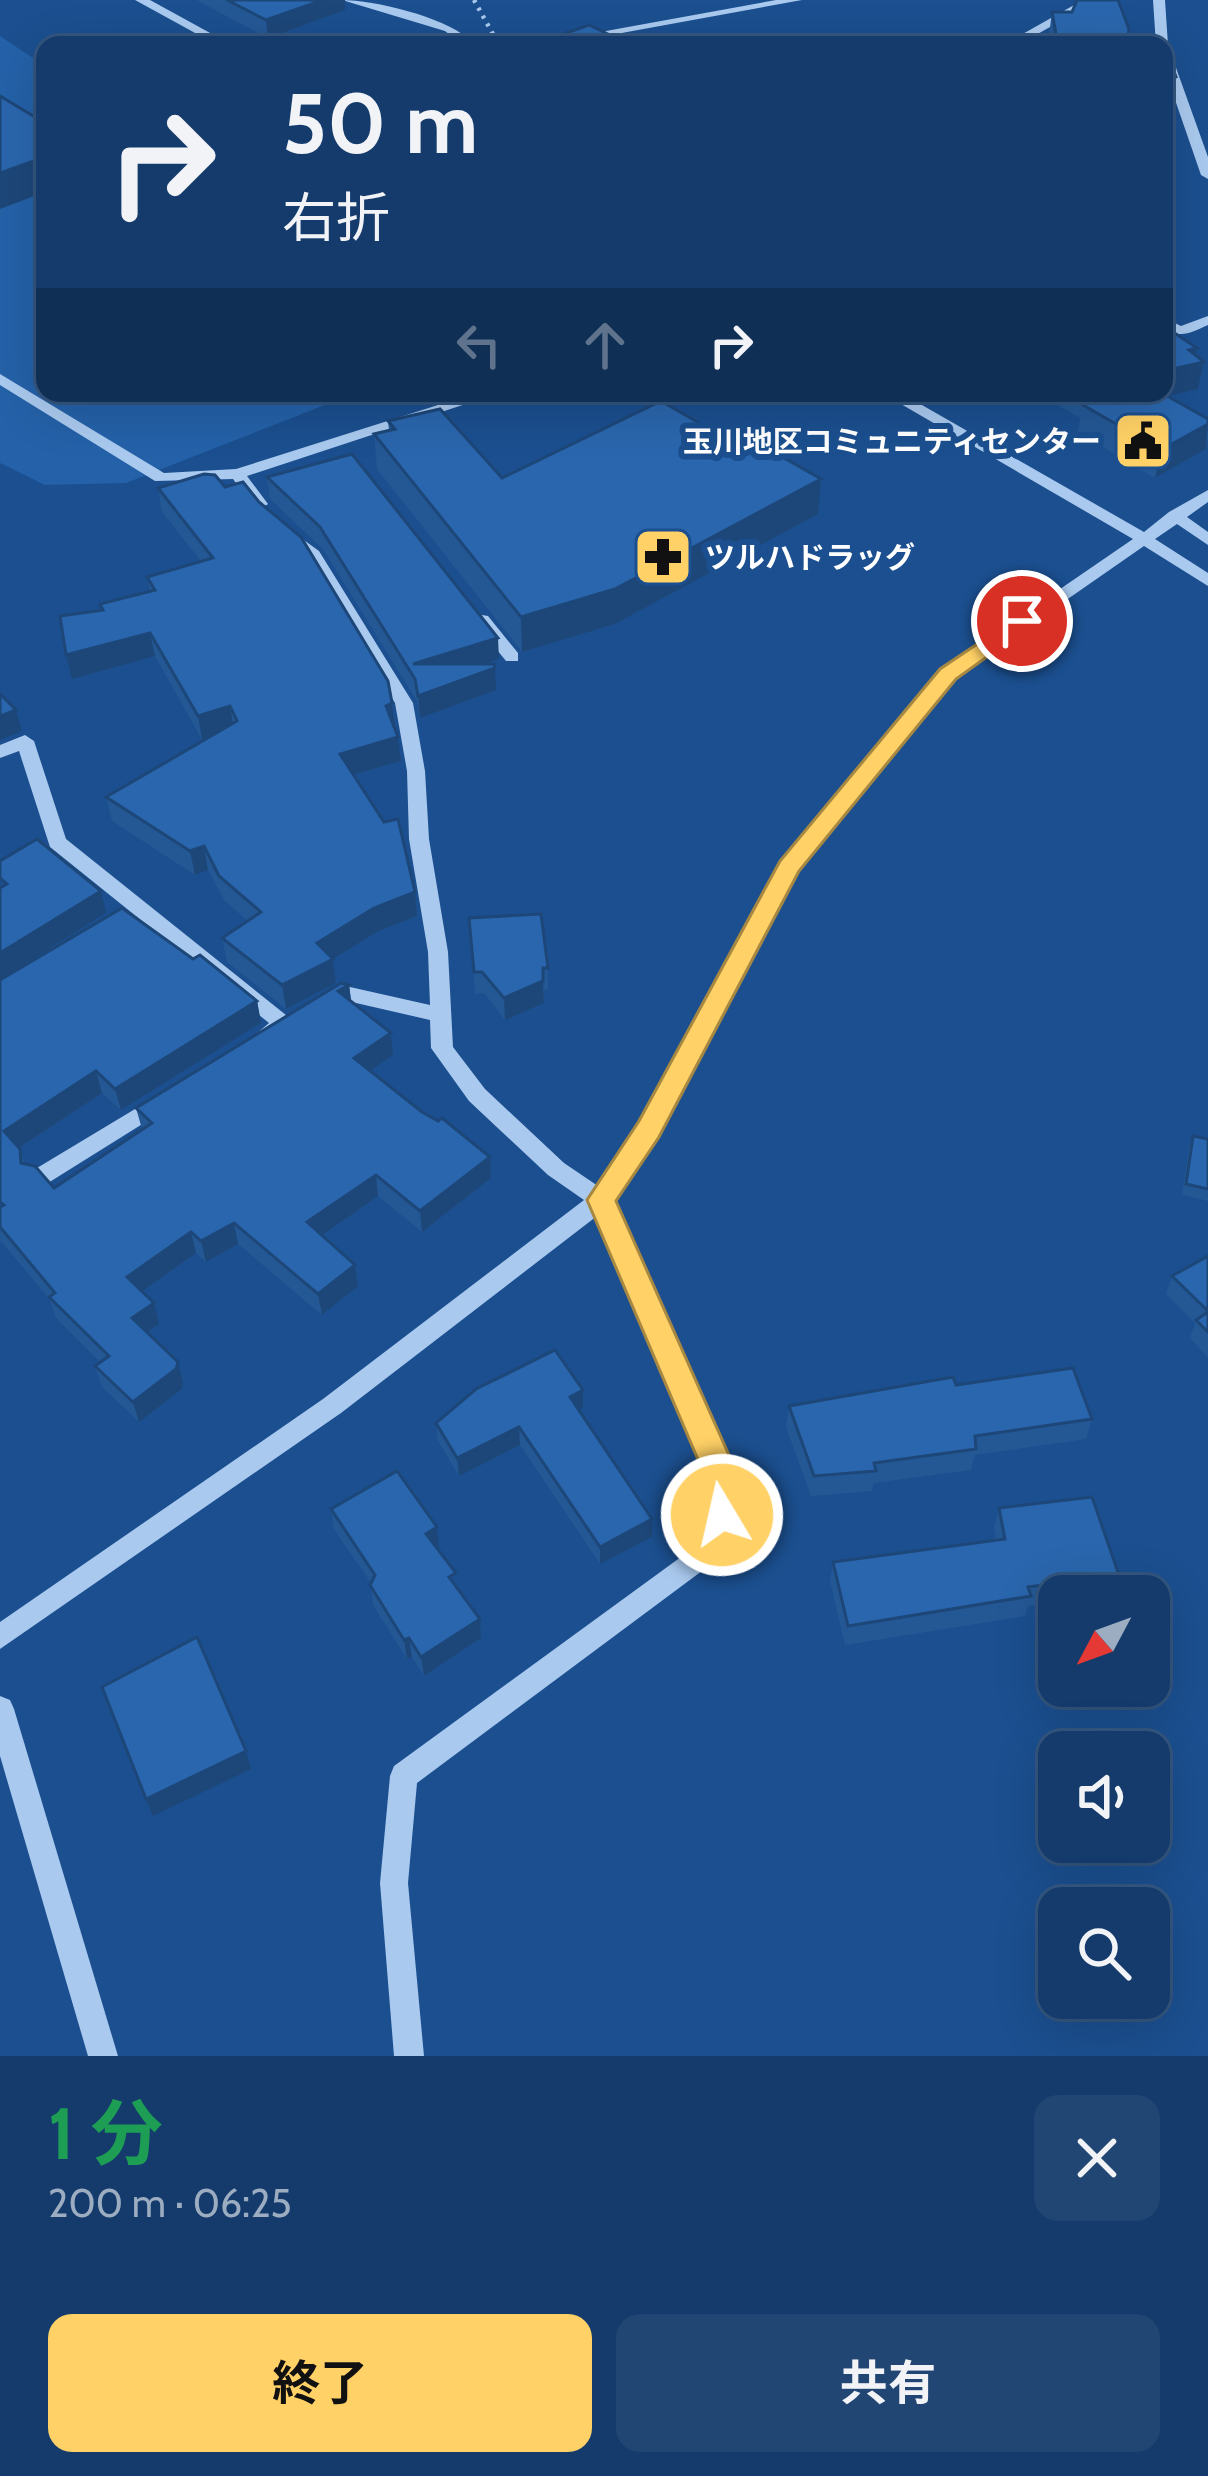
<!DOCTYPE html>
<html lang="ja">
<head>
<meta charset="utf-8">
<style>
  :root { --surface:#143b6b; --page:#214673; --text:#f1f3f6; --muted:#9dadc1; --line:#33557e; --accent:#ffd166 }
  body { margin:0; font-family:Cabin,"Noto Sans JP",sans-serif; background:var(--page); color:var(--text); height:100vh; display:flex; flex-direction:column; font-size:45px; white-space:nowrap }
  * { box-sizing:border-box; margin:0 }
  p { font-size:39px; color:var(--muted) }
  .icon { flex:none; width:66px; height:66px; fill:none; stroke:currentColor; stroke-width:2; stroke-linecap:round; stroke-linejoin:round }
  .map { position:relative; height:2056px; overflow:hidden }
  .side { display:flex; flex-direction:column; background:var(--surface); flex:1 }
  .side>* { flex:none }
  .top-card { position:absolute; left:36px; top:36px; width:1137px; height:366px; border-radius:24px; box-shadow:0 12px 48px #0002,0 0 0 3px var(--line); background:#143b6b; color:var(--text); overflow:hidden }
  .needle { width:78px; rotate:229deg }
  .buttons { position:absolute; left:1038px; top:1575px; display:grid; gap:24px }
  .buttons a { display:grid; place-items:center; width:132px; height:132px; border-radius:24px; background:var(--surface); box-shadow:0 12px 48px #0002,0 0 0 3px var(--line); font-size:60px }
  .pin { position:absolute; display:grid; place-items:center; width:102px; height:102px; color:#fff; margin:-51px; border:6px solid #fff; border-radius:50%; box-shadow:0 3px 12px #0007 }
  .me { position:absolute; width:132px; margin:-66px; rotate:351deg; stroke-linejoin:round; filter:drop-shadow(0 0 9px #0008) }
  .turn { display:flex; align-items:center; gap:42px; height:252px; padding:0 48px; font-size:54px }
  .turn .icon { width:156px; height:156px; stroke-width:2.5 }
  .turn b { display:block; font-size:84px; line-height:102px }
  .lanes { display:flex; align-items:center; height:114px; padding:0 48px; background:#0003; justify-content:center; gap:60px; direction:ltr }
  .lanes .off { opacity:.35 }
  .round { display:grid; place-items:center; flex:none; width:126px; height:126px; border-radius:24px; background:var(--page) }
  .headline { display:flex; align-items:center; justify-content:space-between; height:204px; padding:0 48px }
  h1 { font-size:72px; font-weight:700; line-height:90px; color:#1e9e55 }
  .button { display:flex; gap:24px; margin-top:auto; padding:24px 48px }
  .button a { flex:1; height:138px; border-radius:24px; background:var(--accent); color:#111; font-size:48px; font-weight:700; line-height:138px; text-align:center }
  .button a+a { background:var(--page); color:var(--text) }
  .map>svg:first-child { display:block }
</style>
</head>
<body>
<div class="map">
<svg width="1208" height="2056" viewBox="0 0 1208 2056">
  <rect width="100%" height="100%" fill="#1b4f8f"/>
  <path fill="#2461a8" d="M 0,36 L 45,66 L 45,393 L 355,393 L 126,483 L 45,485 L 0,463 Z"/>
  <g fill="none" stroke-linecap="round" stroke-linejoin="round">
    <path stroke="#a9c9ee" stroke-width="4.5" stroke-dasharray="3 6" stroke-linecap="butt" d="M 474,0 L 499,45"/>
    <g fill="#a9c9ee" fill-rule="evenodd">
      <path d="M 135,0 L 150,0 L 232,45 L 217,45 Z"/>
      <path d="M 342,0 C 374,0 444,17 467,38 L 461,45 L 448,45 L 454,38 L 445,31 Z"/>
      <path d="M 776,0 L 802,0 L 556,45 L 529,45 Z"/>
      <path d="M 1083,0 L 1098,0 L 1018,45 L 1003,45 Z"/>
      <path d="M 1153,0 L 1165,0 L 1168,45 L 1165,48 L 1170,51 L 1208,157 L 1208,179 L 1201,175 L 1164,68 L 1164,45 L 1156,45 Z"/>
      <path d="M 1208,316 L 1208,325 C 1190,333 1181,339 1164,328 L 1164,318 L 1181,326 Z"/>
      <path d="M 0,374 L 164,473 L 236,469 L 476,393 L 499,393 L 247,476 L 268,504 L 260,509 L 254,507 L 233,479 L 155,481 L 0,385 Z"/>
      <path d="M 882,393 L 901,393 L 1144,532 L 1169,512 L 1208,490 L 1208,502 L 1187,517 L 1208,532 L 1208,545 L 1177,524 L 1155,539 L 1208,573 L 1208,586 L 1144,546 L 954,678 L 797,870 L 657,1135 L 613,1201 L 728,1463 L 735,1515 L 714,1562 L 417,1783 L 408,1883 L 424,2056 L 394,2056 L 380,1883 L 390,1776 L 394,1766 L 696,1546 L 709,1515 L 702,1463 L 597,1216 L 341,1413 L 0,1649 L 0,1622 L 323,1399 L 584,1200 L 548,1175 L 469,1101 L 431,1048 L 430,1020 L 343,1000 L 326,1007 L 316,1000 L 319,995 L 341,985 L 430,1005 L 428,952 L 409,839 L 407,771 L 395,703 L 307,558 L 282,535 L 290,530 L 319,551 L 413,703 L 425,771 L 429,839 L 448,952 L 453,1047 L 485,1089 L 564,1163 L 598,1186 L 641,1123 L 782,862 L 942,670 L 1133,539 Z"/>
      <path d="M 482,615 L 488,616 L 518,653 L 518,661 L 506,661 L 476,624 L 476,616 Z"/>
      <path d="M 25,735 L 34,741 L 66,839 L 291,1019 L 294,1024 C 288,1035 272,1043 260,1039 L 256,1034 L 269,1023 L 50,847 L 19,751 L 0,758 L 0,745 Z"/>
      <path d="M 160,1094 L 168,1096 L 171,1102 L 168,1108 L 48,1183 L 32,1183 L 29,1177 L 32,1171 Z"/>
      <path d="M 0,1696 L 10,1700 L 14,1709 L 118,2056 L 88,2056 L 0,1756 Z"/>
    </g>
  </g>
  <g fill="#245895">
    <path d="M 196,0 L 345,0 L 345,10 L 268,38 Z"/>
    <path d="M 1052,12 L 1126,45 L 1050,45 L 1049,35 Z"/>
    <path d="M 1164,321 L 1167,322 L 1166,327 L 1204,362 L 1198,389 L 1167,396 L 1208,419 L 1208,441 L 1206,449 L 1155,478 L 1078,432 L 1080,418 L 1037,393 L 1164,393 Z"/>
    <path d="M 388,421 L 502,478 L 818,514 L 615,624 L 522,652 L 377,469 L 374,434 L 389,430 Z"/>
    <path d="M 267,477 L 499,659 L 484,664 L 496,690 L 420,718 L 417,701 L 323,549 L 270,499 Z"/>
    <path d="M 158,488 L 392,703 L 401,761 L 353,775 L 415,892 L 417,916 L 377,932 L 333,959 L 336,983 L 286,1009 L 227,962 L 222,938 L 248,921 L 224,900 L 208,870 L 195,875 L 112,821 L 106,797 L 207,739 L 202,740 L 155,656 L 72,679 L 101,610 L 100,604 L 150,591 L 147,577 L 201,561 L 162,512 Z"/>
    <path d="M 469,918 L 548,968 L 548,989 L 544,990 L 544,1003 L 505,1020 L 484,993 L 475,994 Z"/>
    <path d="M 193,959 L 257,1001 L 261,1023 L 121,1110 L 102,1093 L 19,1148 L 25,1164 L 54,1188 L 142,1129 L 136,1108 L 349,985 L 351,1001 L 391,1033 L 393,1055 L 370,1071 L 422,1112 L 490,1157 L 491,1178 L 422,1232 L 378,1196 L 322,1236 L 355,1265 L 358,1286 L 322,1315 L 238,1244 L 206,1262 L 196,1253 L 142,1292 L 154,1303 L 159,1324 L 147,1333 L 178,1362 L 183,1383 L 182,1389 L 139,1422 L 102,1387 L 95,1366 L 100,1362 L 56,1318 L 50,1300 L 0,1240 L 0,980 Z"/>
    <path d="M 1193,1136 L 1208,1139 L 1208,1201 L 1182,1195 L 1189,1147 Z"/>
    <path d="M 1208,1256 L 1208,1358 L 1190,1338 L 1195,1323 L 1166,1294 L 1172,1276 Z"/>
    <path d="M 956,1385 L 1092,1419 L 1086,1439 L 975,1455 L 971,1470 L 874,1483 L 872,1491 L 811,1496 L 786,1427 L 789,1406 Z"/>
    <path d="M 583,1390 L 583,1408 L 579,1410 L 652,1519 L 652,1537 L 600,1564 L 520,1445 L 459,1476 L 438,1441 L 436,1423 Z"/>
    <path d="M 999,1508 L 1119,1575 L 1112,1594 L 1059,1596 L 1059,1602 L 1028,1606 L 1025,1616 L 845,1645 L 830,1581 L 833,1562 L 996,1540 L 994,1528 Z"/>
    <path d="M 331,1509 L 437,1527 L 439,1547 L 437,1548 L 457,1589 L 480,1619 L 481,1638 L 424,1676 L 412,1657 L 407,1659 L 373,1605 L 371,1583 L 334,1529 Z"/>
  </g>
  <g fill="#1d4779">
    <path d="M 322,0 L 345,0 L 345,10 L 268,38 L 266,20 Z"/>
    <path d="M 1176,77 L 1171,102 L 1164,104 L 1164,82 Z"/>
    <path d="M 45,157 L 45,192 L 0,209 L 0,173 Z"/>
    <path d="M 1197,348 L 1194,364 L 1204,362 L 1198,389 L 1130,405 L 1132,393 L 1164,393 L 1164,371 L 1189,350 Z"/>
    <path d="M 1208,424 L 1206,449 L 1155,478 L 1161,450 Z"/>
    <path d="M 821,479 L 818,514 L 615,624 L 522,652 L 521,617 Z"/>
    <path d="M 150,633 L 155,656 L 72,679 L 66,655 Z"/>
    <path d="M 498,638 L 499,659 L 416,685 L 413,664 Z"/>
    <path d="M 495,668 L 496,690 L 420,718 L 418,696 Z"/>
    <path d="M 392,703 L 395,727 L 386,706 Z"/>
    <path d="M 230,706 L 234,730 L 202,740 L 198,716 Z"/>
    <path d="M 16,710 L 22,731 L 0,740 L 0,716 Z"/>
    <path d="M 398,737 L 401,761 L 342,778 L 340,754 Z"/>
    <path d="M 204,846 L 208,870 L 195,875 L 190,851 Z"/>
    <path d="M 101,891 L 106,913 L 0,979 L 0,953 Z"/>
    <path d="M 415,892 L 417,916 L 377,932 L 333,959 L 336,983 L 286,1009 L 282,985 L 317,943 L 374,908 Z"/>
    <path d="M 543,981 L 544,1003 L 505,1020 L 504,998 Z"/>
    <path d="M 349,985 L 352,1007 L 338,991 Z"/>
    <path d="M 257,1001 L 261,1023 L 121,1110 L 115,1089 Z"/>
    <path d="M 391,1033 L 393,1055 L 357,1080 L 354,1058 Z"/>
    <path d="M 96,1071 L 102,1093 L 11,1153 L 4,1131 Z"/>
    <path d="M 490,1157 L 491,1178 L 422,1232 L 420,1211 Z"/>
    <path d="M 376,1175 L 378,1196 L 310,1244 L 307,1222 Z"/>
    <path d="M 234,1223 L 238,1244 L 206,1262 L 201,1241 Z"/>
    <path d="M 191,1232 L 196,1253 L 133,1298 L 127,1277 Z"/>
    <path d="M 355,1265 L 358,1286 L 322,1315 L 318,1294 Z"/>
    <path d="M 154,1303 L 159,1324 L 138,1339 L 132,1318 Z"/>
    <path d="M 178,1362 L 183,1383 L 182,1389 L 139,1422 L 133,1402 Z"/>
    <path d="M 583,1390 L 583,1408 L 570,1415 L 570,1397 Z"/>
    <path d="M 519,1427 L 520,1445 L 459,1476 L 457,1458 Z"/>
    <path d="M 652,1519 L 652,1537 L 600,1564 L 600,1547 Z"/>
    <path d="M 437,1527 L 439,1547 L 429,1553 L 426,1534 Z"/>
    <path d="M 480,1619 L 481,1638 L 424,1676 L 421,1657 Z"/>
    <path d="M 409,1638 L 412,1657 L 407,1659 L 404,1640 Z"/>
    <path d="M 246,1751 L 251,1769 L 153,1816 L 146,1799 Z"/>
  </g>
  <g fill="#2a66ad" stroke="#1d4779" stroke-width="3">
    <path d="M 227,0 L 323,0 L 266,20 Z"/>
    <path d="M 1077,0 L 1118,0 L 1129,29 L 1126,45 L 1058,45 L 1052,12 L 1072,12 Z"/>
    <path d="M 589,25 L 631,45 L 532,45 Z"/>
    <path d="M 672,35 L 694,45 L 644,45 Z"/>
    <path d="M 1001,41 L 1022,45 L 995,45 Z"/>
    <path d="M 1164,61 L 1170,61 L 1176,77 L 1164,82 Z"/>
    <path d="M 0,96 L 45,123 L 45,157 L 0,173 Z"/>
    <path d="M 1164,326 L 1197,348 L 1189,350 L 1204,362 L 1164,371 Z"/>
    <path d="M 1088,393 L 1162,393 L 1208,419 L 1208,424 L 1161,450 L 1083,405 L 1098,398 Z"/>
    <path d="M 661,401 L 739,446 L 751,439 L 821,479 L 615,589 L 521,617 L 374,434 L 395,429 L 388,421 L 440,409 L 502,478 Z"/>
    <path d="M 352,454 L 498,638 L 413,664 L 494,664 L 495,668 L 418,696 L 415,679 L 320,527 L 267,477 Z"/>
    <path d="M 204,474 L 215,475 L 225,487 L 243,482 L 259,502 L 301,537 L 388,681 L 392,703 L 386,706 L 398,737 L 340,754 L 384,822 L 398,819 L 415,892 L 374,908 L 317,943 L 333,959 L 282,985 L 222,938 L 261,912 L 219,876 L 204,846 L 190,851 L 106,797 L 237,721 L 230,706 L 198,716 L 150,633 L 66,655 L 60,616 L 103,610 L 100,604 L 155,590 L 147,577 L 213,558 L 158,488 Z"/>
    <path d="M 0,694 L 16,710 L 0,716 Z"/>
    <path d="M 37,839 L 101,891 L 0,953 L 0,888 L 7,884 L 0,878 L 0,861 Z"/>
    <path d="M 122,908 L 193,959 L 200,955 L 257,1001 L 115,1089 L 96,1071 L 4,1131 L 20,1149 L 21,1163 L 35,1166 L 54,1188 L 152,1123 L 136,1108 L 341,983 L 349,985 L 338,991 L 391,1033 L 354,1058 L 422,1112 L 438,1121 L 442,1118 L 490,1157 L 420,1211 L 376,1175 L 307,1222 L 355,1265 L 318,1294 L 234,1223 L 201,1241 L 191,1232 L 127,1277 L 154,1303 L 132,1318 L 178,1362 L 176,1369 L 133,1402 L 95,1366 L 109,1356 L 49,1297 L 55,1293 L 0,1227 L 0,1207 L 4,1205 L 0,1202 L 0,980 Z"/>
    <path d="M 541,914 L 548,968 L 543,968 L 543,981 L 504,998 L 482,972 L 474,972 L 469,918 Z"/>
    <path d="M 1193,1136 L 1208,1139 L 1208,1189 L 1186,1184 Z"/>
    <path d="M 1208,1256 L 1208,1311 L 1172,1276 Z"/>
    <path d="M 1208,1312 L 1208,1332 L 1196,1320 Z"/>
    <path d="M 555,1350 L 583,1390 L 570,1397 L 652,1519 L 600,1547 L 519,1427 L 457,1458 L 436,1423 L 476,1389 Z"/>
    <path d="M 1073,1368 L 1092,1419 L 975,1436 L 976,1449 L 874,1463 L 876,1471 L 814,1476 L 789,1406 L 953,1377 L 956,1385 Z"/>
    <path d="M 397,1471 L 437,1527 L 426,1534 L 456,1573 L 449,1577 L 480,1619 L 421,1657 L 409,1638 L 404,1640 L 370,1585 L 375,1575 L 331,1509 Z"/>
    <path d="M 1092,1497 L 1119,1575 L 1028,1587 L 1031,1596 L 848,1626 L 833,1562 L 1005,1539 L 999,1508 Z"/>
    <path d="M 197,1637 L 246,1751 L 146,1799 L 102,1687 Z"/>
  </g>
  <path fill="#ffd166" stroke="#a68842" stroke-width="3" d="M 1022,614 L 1033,621 L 1030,626 L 956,679 L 799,871 L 659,1137 L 616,1201 L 732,1462 L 738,1515 L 734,1525 L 722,1530 L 710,1525 L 699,1462 L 587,1200 L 639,1121 L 780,861 L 940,669 Z"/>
  <defs>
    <symbol id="civic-square" viewBox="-11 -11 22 22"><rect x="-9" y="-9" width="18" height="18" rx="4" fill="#ffd166" stroke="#1b4f8f"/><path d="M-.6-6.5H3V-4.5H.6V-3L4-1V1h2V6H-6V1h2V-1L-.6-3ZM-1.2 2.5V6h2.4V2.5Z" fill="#111"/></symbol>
    <symbol id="pharmacy-square" viewBox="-11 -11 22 22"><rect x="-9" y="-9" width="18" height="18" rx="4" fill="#ffd166" stroke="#1b4f8f"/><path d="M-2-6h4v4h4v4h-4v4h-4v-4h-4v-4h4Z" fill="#111"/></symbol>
  </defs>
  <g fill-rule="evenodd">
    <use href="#civic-square" x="1110" y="408" width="66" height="66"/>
    <use href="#pharmacy-square" x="630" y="524" width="66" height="66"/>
  </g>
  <g text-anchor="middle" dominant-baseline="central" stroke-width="12" stroke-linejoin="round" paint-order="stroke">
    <g font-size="30" font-weight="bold" fill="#fff" stroke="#1b4f8f" text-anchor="end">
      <text x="1101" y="441">玉川地区コミュニティセンター</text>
      <text x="705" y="557" text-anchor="start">ツルハドラッグ</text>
    </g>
  </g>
</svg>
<div class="buttons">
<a><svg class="needle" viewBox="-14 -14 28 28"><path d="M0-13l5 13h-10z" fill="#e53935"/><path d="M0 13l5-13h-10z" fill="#9dadc1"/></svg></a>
<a><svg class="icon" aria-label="sound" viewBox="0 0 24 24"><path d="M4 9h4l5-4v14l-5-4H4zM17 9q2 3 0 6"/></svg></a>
<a><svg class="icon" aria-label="search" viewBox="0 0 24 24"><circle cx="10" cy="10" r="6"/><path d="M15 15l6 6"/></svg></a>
</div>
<div class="pin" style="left:1022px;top:621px;background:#d93025"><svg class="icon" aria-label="arrive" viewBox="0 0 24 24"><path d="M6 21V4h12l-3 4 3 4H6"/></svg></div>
<svg class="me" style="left:722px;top:1515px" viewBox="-20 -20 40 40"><circle r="17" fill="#ffd166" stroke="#fff" stroke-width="3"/><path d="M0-11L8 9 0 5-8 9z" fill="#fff"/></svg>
<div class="top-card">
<div class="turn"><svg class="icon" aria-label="right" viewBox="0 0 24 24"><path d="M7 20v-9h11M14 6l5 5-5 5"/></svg><div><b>50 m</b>右折</div></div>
<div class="lanes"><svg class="icon off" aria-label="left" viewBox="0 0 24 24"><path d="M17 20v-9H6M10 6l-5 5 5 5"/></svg><svg class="icon off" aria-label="ahead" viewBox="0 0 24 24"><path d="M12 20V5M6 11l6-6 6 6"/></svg><svg class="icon" aria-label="right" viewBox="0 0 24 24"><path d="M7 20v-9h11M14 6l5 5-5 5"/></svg></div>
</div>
</div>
<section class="side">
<div class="headline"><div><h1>1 分</h1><p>200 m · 06:25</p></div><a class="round"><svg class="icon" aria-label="close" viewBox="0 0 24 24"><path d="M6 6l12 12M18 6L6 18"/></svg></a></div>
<div class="button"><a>終了</a><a>共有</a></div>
</section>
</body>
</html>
